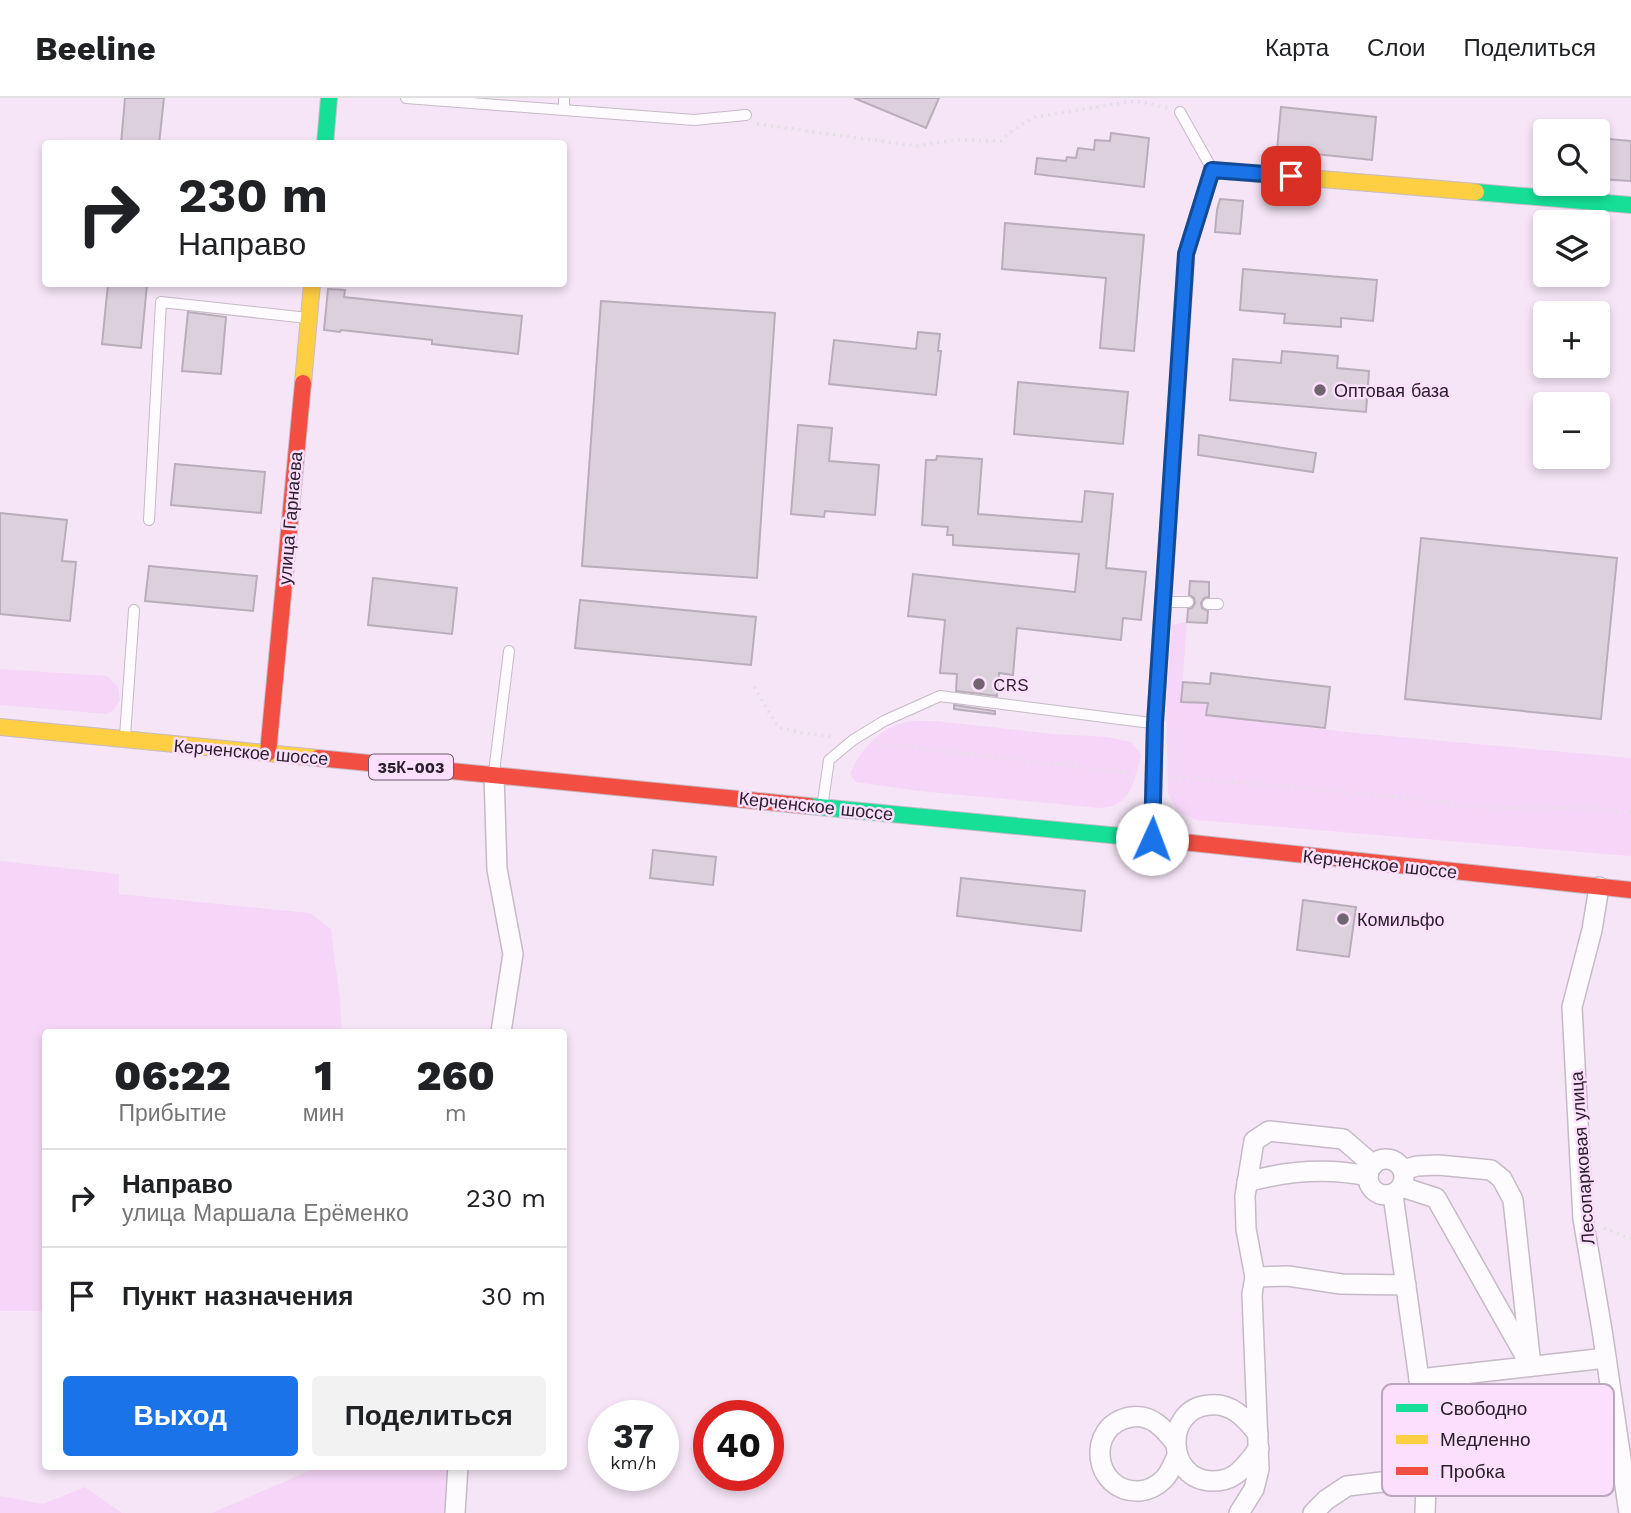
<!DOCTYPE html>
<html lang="ru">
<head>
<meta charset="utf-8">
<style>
  :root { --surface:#fff; --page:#f2f2f2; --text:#202124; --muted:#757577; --line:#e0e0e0; --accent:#1a73e8 }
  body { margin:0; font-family:"Work Sans",sans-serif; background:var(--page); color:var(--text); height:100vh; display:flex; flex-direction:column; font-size:26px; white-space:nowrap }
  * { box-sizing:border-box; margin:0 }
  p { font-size:23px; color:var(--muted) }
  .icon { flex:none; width:38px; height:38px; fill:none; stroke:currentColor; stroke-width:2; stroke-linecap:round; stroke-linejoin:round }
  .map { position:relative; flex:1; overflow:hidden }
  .drawer { position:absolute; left:42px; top:931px; width:525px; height:441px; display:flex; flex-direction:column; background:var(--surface); border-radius:7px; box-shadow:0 4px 10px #0003 }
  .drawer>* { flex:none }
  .hud { position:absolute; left:42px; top:42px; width:525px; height:147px; border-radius:7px; box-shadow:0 4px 10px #0003; background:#fff; color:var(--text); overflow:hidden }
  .buttons { position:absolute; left:1533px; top:21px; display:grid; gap:14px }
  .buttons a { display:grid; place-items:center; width:77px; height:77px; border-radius:7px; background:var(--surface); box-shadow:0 4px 10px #0003; font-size:35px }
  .speed { position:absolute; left:588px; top:1302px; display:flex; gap:14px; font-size:35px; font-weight:700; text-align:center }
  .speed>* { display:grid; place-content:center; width:91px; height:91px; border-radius:50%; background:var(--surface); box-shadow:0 4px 10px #0003; line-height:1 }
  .speed small { font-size:18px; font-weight:400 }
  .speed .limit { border:10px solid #d22; background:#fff; color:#111 }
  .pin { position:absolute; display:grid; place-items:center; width:60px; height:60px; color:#fff; margin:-30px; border-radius:14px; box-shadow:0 4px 10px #0006 }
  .me { position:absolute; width:77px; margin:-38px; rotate:2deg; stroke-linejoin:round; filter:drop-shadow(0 0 5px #0008) }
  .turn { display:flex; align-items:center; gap:24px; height:147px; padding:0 21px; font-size:32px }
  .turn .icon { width:91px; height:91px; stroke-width:2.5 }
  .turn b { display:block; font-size:49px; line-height:60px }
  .eta { display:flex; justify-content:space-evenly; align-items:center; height:119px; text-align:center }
  .eta b { font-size:42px; font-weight:800; line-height:49px }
  .cta { display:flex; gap:14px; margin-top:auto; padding:14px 21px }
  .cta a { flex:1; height:80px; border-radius:7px; background:var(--accent); color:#fff; font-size:28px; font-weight:800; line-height:80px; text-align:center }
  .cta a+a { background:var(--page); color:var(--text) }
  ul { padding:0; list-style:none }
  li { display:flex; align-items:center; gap:21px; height:98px; padding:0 21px; border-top:2px solid var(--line) }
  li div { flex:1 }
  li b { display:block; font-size:26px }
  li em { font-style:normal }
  header { display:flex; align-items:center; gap:42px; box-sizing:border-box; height:98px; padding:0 35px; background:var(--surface); border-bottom:2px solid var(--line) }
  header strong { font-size:33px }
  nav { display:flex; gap:38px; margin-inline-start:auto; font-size:24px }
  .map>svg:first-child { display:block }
</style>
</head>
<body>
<header>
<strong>Beeline</strong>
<nav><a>Карта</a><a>Слои</a><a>Поделиться</a></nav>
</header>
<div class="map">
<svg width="1631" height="1415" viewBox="0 0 1631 1415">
  <rect width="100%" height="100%" fill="#f5e5f6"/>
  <g fill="#f6d6f8">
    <path d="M 1187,524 L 1181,603 L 1208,605 L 1207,617 L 1346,634 L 1631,660 L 1631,758 L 1196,722 L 1179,714 L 1168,696 L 1166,603 L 1172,527 Z"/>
    <path d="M 0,571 L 107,578 L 118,589 L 120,602 L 114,612 L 106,616 L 0,607 Z"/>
    <path d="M 934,623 L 1054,636 L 1108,639 L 1131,644 L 1141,656 C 1137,673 1133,698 1117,706 C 1112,709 1105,709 1100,710 L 919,693 L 856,684 L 850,676 C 859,653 881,629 906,624 C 915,622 925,623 934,623 Z"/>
    <path d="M 0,763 L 119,776 L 119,796 L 310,815 L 331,831 L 340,902 L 342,934 L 46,934 L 45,1213 L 0,1213 Z"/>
    <path d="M 318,1369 L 458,1369 L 455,1415 L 212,1415 Z"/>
    <path d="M 85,1389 L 122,1415 L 0,1415 L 0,1398 L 43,1406 Z"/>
  </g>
  <g fill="#ddd0dd" stroke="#baadbb" stroke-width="2">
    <path d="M 125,0 L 164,0 L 159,46 L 121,46 Z"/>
    <path d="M 854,0 L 939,0 L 926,30 Z"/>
    <path d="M 1281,9 L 1376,19 L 1372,62 L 1277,52 Z"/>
    <path d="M 1111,35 L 1149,40 L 1144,89 L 1035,76 L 1037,60 L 1066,63 L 1067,59 L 1076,60 L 1078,50 L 1094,52 L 1095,42 L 1110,43 Z"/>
    <path d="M 1598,40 L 1631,43 L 1631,83 L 1598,81 Z"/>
    <path d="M 1220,101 L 1243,103 L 1240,136 L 1215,134 L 1217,112 Z"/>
    <path d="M 1005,125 L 1144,137 L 1134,253 L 1100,250 L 1106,180 L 1002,171 Z"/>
    <path d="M 1243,171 L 1377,182 L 1373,223 L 1341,220 L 1341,229 L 1284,225 L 1285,216 L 1240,212 Z"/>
    <path d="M 108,186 L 147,186 L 141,250 L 102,246 Z"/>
    <path d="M 328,191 L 345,192 L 344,199 L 522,218 L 518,256 L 432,246 L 432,242 L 341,232 L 340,234 L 324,232 Z"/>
    <path d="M 601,203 L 775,215 L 757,480 L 582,468 Z"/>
    <path d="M 188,214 L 226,219 L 221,276 L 182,273 Z"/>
    <path d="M 918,234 L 940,236 L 938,253 L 941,253 L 936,297 L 829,286 L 834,242 L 916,251 Z"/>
    <path d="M 1282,253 L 1338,258 L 1337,270 L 1369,273 L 1366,314 L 1230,302 L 1233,261 L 1281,265 Z"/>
    <path d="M 1018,284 L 1128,294 L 1123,346 L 1014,336 Z"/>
    <path d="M 798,327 L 832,330 L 829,363 L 879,367 L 875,417 L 825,413 L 824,419 L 791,416 Z"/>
    <path d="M 1199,337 L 1316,355 L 1313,374 L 1198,357 Z"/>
    <path d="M 937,358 L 982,361 L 978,416 L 1082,424 L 1085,393 L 1113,396 L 1106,470 L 1146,474 L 1141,522 L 1123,520 L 1121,542 L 1017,530 L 1013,577 L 999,575 L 997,598 L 956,593 L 957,576 L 940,575 L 945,522 L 908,518 L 913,476 L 1075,494 L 1079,456 L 953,447 L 953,437 L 947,437 L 948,429 L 922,427 L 926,362 L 936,362 Z"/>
    <path d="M 175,366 L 265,374 L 261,415 L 171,407 Z"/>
    <path d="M 0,415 L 67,422 L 62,463 L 76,464 L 70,523 L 0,516 Z"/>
    <path d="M 1421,440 L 1617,460 L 1601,621 L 1405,601 Z"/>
    <path d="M 149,468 L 257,478 L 253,513 L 145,503 Z"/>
    <path d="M 373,480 L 457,490 L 452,536 L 368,527 Z"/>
    <path d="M 1190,483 L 1209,484 L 1209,499 L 1204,500 L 1201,505 L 1202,510 L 1208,513 L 1207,525 L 1187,524 L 1188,511 L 1192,510 L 1195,505 L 1194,500 L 1189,497 Z"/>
    <path d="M 580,502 L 756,519 L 751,567 L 575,550 Z"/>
    <path d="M 1211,575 L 1330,589 L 1325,630 L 1206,617 L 1208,605 L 1181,604 L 1183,584 L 1210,586 Z"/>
    <path d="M 954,607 L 995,613 L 995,616 L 954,611 Z"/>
    <path d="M 653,752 L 716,759 L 713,787 L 650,780 Z"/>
    <path d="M 961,780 L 1085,793 L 1081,833 L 957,818 Z"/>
    <path d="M 1303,802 L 1356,809 L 1349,859 L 1297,852 Z"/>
  </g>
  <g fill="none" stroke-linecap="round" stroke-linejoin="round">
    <defs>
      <g id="lane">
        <path d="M 406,0 L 694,22 L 746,17"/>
        <path d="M 564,12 L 564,0"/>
        <path d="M 1180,14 L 1212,71"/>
        <path d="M 149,422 L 161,204 L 308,220"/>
        <path d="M 1164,504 L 1188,504"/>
        <path d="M 1208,506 L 1218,506"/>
        <path d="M 125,638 L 134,512"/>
        <path d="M 494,674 L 509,553"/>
        <path d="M 823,703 L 829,662 L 853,642 L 884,623 L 940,598 L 1151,625"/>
      </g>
      <g id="street">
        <path d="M 494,677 L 497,771 L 513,856 L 501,934"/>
        <path d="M 1599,789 L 1592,832 L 1572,909 L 1583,1121 L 1602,1232 L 1629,1415"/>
        <circle cx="1386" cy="1079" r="18"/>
        <path d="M 1403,1072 L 1417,1068 L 1438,1067 L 1491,1072 L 1502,1081 L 1513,1102 L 1531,1268"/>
        <path d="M 1247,1084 C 1286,1073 1329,1070 1368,1078"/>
        <path d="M 1402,1089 L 1436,1100 L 1527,1261"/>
        <path d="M 1393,1097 L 1419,1281"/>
        <path d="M 1255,1179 L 1288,1178 L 1341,1186 L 1406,1187"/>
        <path d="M 1258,1336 C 1245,1320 1231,1304 1209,1307 C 1163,1311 1166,1382 1212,1383 C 1219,1383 1227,1382 1233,1378 C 1244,1372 1251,1360 1259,1350"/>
        <path d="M 1175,1345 C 1164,1330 1151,1316 1131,1319 C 1084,1327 1093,1396 1140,1393 C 1149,1392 1157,1388 1164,1381 C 1170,1375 1173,1366 1177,1358"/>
        <path d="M 455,1415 L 458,1368"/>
        <path d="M 1239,1415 L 1254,1391 L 1259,1371 L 1252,1196 L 1255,1179 L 1246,1131 L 1245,1098 L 1254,1043 L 1269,1033 L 1343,1041 L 1373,1067"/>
        <path d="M 1313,1415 L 1326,1402 L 1347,1388 L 1382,1384 L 1425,1389"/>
        <path d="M 1425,1415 L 1428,1335 L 1419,1281 L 1606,1260"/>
      </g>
      <g id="fast">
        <path d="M 325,46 L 329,0"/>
        <path d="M 1476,94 L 1631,107"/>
        <path d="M 809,708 L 1183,744"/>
        <path d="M 1152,741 L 1155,625 L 1186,163"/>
      </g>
      <g id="slow">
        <path d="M 1186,163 L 1186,156 L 1212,72 L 1476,94"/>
        <path d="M 303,285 L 312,186"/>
        <path d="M 0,629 L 318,660"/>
      </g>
      <g id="jam">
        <path d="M 268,655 L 303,285"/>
        <path d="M 318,660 L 809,708"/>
        <path d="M 1183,744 L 1631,792"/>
      </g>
    </defs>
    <use href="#lane" stroke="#c6bac6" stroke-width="12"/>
    <use href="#street" stroke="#c6bac6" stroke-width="22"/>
    <use href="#fast" stroke="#c6bac6" stroke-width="18"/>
    <use href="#slow" stroke="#c6bac6" stroke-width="18"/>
    <use href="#jam" stroke="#c6bac6" stroke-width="18"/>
    <g stroke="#e4dfe4" stroke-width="3.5" stroke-dasharray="2 5" stroke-linecap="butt">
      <path d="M 757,26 L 916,48 L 956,42 L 1001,43 L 1013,32 L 1035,19 L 1136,3 L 1168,10"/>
      <path d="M 754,589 L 778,629 L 802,635 L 835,639"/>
      <path d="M 877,645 L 1130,675"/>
      <path d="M 1176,679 L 1399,699 L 1477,709 L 1605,711 L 1631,714"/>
      <path d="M 1604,1130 L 1631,1141"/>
    </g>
    <use href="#lane" stroke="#fefbfe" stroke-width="10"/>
    <use href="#street" stroke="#fefbfe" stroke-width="19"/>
    <use href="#fast" stroke="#16e098" stroke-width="16"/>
    <use href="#slow" stroke="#ffcf43" stroke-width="16"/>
    <use href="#jam" stroke="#f24e42" stroke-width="16"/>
  </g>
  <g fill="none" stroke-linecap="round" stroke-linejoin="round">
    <defs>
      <path id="route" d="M 1152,741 L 1155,625 L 1186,156 L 1212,72 L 1291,78"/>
    </defs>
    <use href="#route" stroke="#114b97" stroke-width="18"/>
    <use href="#route" stroke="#1a73e8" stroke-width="12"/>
  </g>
  <g fill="#716572" stroke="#fbdffc" stroke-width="2.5">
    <circle cx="1320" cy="292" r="7"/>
    <circle cx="979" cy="586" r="7"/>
    <circle cx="1343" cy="821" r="7"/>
  </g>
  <g text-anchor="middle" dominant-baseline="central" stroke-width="5" stroke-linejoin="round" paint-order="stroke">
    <rect fill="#fbdffc" stroke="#69596a" stroke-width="2" x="369" y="656.5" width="84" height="25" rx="5"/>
    <g font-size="16" font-weight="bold" fill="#2a202b">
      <text x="411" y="669">35К-003</text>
    </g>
    <g font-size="18" fill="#2a202b" stroke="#fbdffc" text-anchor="start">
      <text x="1334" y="292">Оптовая база</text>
      <text x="993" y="586">CRS</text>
      <text x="1357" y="821">Комильфо</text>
    </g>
    <g font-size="18" fill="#2a202b" stroke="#fbdffc">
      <text transform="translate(290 420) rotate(-85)">улица Гарнаева</text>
      <text transform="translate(251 654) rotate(5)">Керченское шоссе</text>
      <text transform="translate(816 708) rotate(6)">Керченское шоссе</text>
      <text transform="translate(1380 766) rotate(6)">Керченское шоссе</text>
      <text transform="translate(1582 1060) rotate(-94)">Лесопарковая улица</text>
    </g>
  </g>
  <rect x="1382" y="1286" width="232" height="112" rx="10" fill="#fbdffc" stroke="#bca6bd" stroke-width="2"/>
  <rect x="1396" y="1306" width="32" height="8" fill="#16e098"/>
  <rect x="1396" y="1337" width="32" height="9" fill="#ffcf43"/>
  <rect x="1396" y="1369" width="32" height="8" fill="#f24e42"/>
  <g font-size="19" fill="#2a202b">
    <text x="1440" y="1317">Свободно</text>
    <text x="1440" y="1348">Медленно</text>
    <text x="1440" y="1380">Пробка</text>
  </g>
</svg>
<div class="buttons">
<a><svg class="icon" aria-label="search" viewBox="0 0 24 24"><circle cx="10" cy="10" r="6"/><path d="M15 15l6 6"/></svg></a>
<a><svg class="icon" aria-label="layers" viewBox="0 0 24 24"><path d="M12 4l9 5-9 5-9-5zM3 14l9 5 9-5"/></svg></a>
<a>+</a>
<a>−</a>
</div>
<div class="speed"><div>37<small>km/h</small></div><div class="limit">40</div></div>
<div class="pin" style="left:1291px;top:78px;background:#d93025"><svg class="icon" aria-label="arrive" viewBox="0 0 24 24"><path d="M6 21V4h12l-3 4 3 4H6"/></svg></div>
<svg class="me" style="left:1152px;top:741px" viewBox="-20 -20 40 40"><circle r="19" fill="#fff"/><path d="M0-13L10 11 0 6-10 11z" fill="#1a73e8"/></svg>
<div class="hud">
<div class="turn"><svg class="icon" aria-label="right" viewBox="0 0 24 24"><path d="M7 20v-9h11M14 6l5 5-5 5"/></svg><div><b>230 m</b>Направо</div></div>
</div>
<section class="drawer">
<div class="eta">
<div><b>06:22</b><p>Прибытие</p></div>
<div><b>1</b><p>мин</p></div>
<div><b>260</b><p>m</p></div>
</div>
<ul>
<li><svg class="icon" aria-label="right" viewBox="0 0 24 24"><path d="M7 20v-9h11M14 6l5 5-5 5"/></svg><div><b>Направо</b><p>улица Маршала Ерёменко</p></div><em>230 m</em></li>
<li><svg class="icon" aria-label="arrive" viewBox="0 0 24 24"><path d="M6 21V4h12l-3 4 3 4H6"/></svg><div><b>Пункт назначения</b></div><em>30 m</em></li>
</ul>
<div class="cta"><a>Выход</a><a>Поделиться</a></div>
</section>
</div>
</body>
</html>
